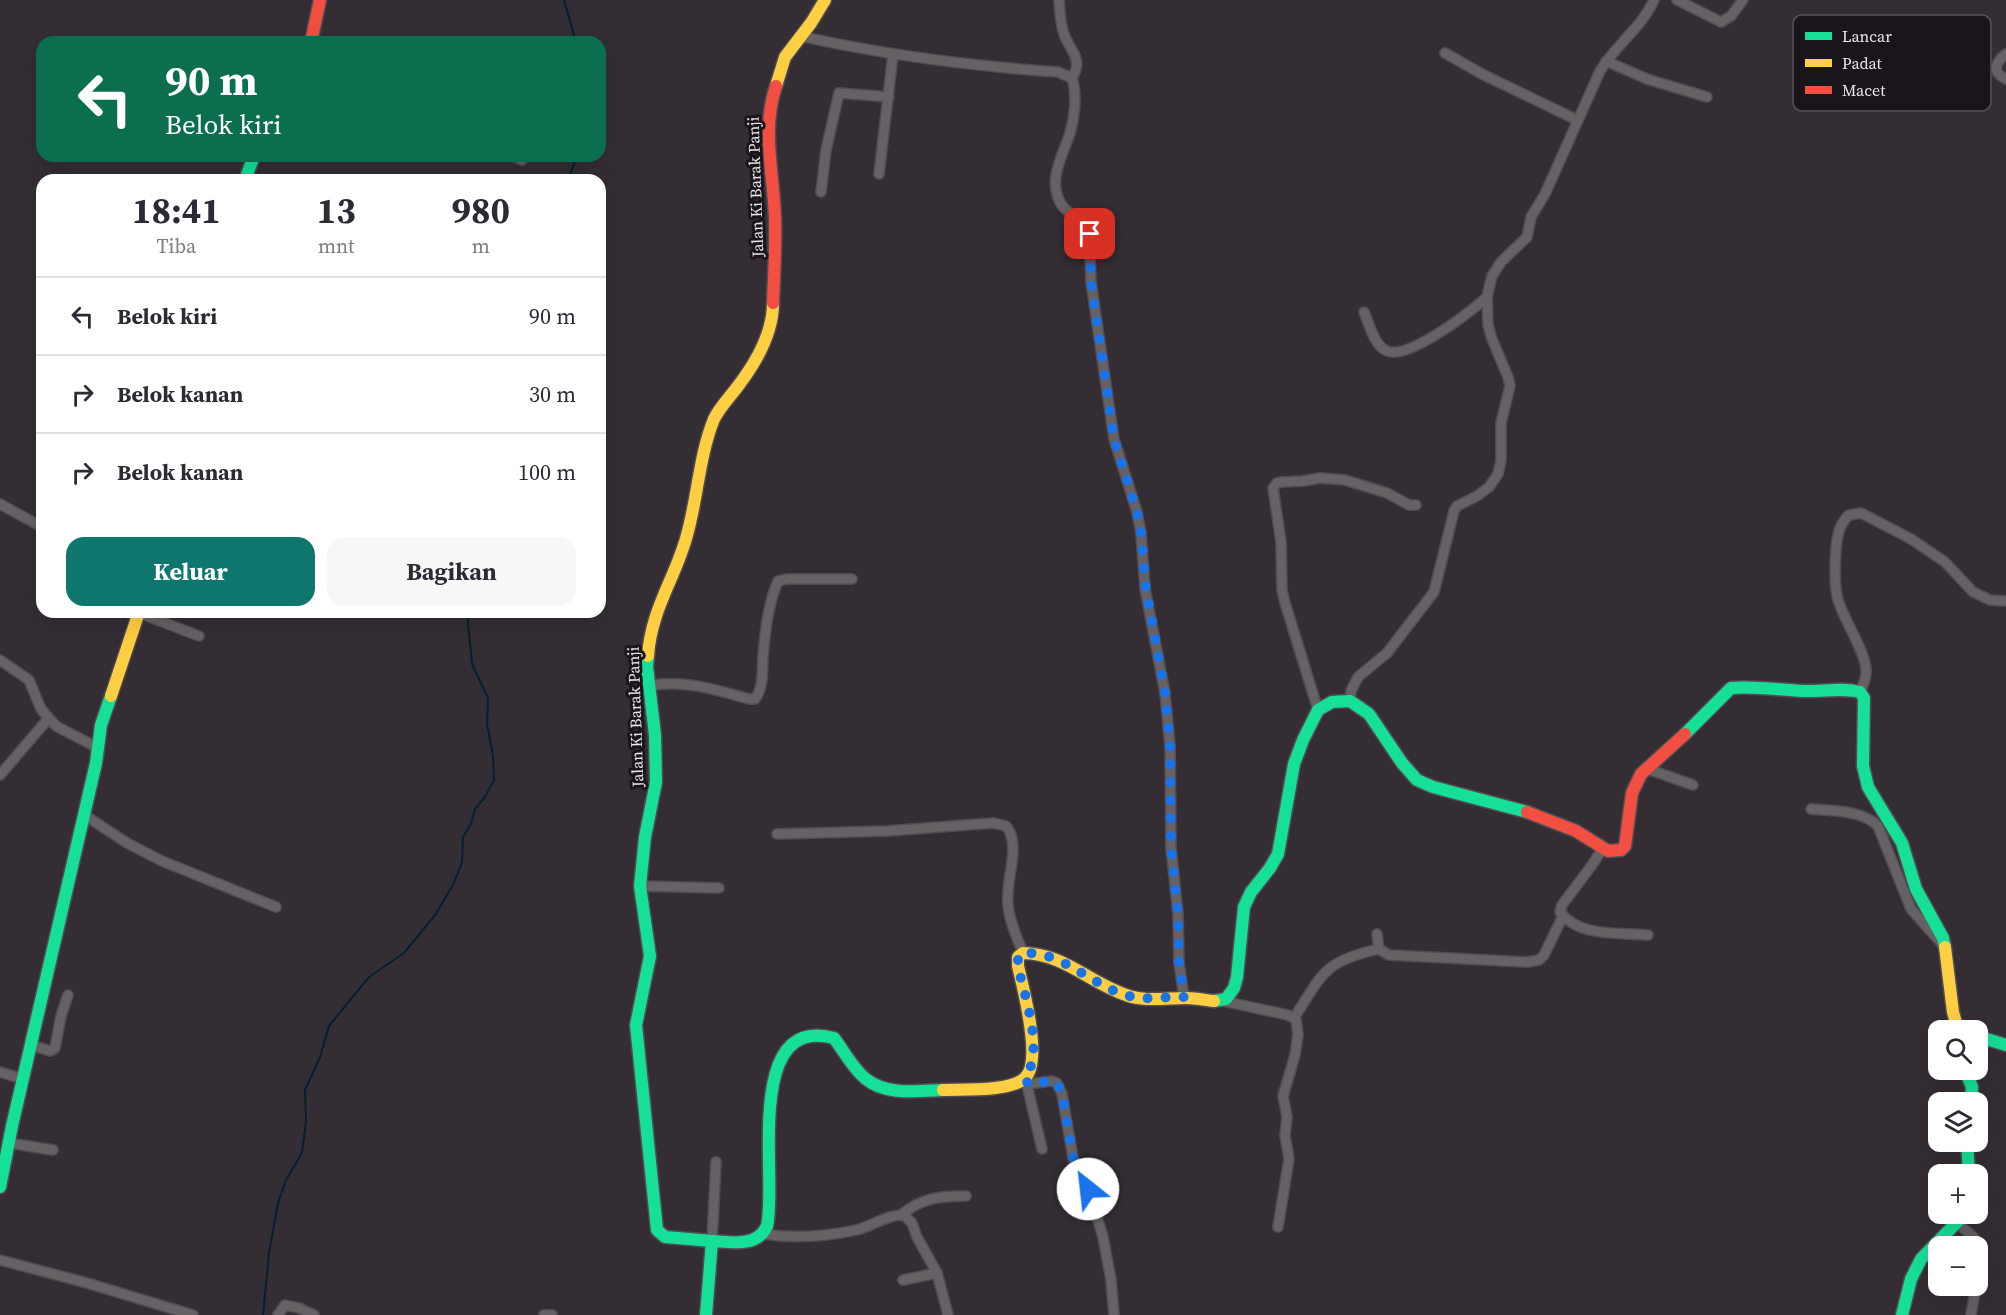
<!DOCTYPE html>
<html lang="id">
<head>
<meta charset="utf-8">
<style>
  :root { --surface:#fff; --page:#f7f7f7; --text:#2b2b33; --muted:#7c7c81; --line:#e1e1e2; --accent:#0f766e }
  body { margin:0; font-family:"Source Serif 4",serif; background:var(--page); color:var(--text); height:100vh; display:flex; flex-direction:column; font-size:22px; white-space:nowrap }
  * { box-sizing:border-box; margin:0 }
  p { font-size:20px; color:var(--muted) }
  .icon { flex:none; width:33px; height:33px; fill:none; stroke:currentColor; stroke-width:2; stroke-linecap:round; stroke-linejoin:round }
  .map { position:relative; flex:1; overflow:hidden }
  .sheet { position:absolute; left:36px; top:174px; width:570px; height:444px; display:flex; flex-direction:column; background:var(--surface); border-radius:18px; box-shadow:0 6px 24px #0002 }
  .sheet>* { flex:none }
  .guide { position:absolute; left:36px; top:36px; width:570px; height:126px; border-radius:18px; box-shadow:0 6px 24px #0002; background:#0b6e4f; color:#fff; overflow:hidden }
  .fabs { position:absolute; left:1928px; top:1020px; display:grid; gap:12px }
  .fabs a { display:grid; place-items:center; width:60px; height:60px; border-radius:12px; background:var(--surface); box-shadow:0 6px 24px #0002; font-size:30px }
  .pin { position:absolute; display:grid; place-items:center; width:51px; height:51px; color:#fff; margin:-26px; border-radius:12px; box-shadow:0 3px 9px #0006 }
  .me { position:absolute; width:66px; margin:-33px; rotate:331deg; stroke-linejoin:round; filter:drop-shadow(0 0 4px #0008) }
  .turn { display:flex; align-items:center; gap:21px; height:126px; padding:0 30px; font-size:27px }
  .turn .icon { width:78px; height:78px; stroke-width:2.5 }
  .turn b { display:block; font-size:42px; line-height:51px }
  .eta { display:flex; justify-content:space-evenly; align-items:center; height:102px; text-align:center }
  .eta b { font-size:36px; font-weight:700; line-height:42px }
  .action { display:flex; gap:12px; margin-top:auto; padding:12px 30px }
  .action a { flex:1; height:69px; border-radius:18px; background:var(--accent); color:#fff; font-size:24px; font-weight:700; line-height:69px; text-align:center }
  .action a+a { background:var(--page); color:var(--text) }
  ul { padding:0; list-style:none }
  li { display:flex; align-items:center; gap:18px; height:78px; padding:0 30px; border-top:2px solid var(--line) }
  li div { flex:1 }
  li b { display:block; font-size:22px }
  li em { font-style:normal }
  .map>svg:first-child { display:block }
</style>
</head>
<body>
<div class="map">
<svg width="2006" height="1315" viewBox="0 0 2006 1315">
  <rect width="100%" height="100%" fill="#342e34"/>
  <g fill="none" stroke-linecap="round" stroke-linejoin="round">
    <g stroke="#061f30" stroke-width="2">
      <path d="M 564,0 L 576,42"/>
      <path d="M 568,180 L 577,156"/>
      <path d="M 263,1315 L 269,1253 L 278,1203 L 286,1180 L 302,1153 L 306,1121 L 305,1090 L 320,1057 L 329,1026 L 369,977 L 404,953 L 435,915 L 453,885 L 459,870 L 462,862 L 463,837 L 471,824 L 475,809 L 485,797 L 494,780 L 493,756 L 487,724 L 488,698 L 472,664 L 467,612"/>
    </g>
    <defs>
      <g id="street">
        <path d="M 1059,0 C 1060,11 1060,23 1064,34 C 1070,51 1084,59 1072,78"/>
        <path d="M 1677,0 L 1721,22 L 1731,16 L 1743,0"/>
        <path d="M 800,36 C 885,55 971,66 1058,72 L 1072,78 C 1077,94 1075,116 1070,133 C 1063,155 1047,180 1061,204 C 1068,215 1081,218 1089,228 L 1091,282 L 1114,439 L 1137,512 L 1141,533 L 1145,589 L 1165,693 L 1170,746 L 1171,848 L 1178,914 L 1179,963 L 1184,997"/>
        <path d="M 1445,53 L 1482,74 L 1577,120"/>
        <path d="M 2006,54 C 1995,63 1991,72 2006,79"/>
        <path d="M 1606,61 L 1647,79 L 1707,97"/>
        <path d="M 513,156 L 522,160 L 525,156"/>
        <path d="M 879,174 L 893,54"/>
        <path d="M 821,192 L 826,150 L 839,93 L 889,97"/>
        <path d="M 1364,312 C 1369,323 1374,346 1387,351 C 1409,360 1470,312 1487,297"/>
        <path d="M 0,504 L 42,527"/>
        <path d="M 139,613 L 199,636"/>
        <path d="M 0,660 L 29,680 L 41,709 L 56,726 L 98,748"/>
        <path d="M 649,686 C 683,679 716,690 749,699 L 755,699 C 764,687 762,671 763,657 C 765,632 768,604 778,581 L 787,579 L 852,579"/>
        <path d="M 1860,692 C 1863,685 1867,678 1866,670 C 1866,653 1844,620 1838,600 C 1834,584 1835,566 1836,549 C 1837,537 1839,524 1849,515 L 1861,513 L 1911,539 L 1945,562 L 1973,592 L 1990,600 L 2006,601"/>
        <path d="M 1350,701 L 1351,691 L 1358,677 L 1387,653 L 1434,592 L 1454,511 L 1457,506 L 1477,496 L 1489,487 L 1498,474 L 1501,461 L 1501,423 L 1510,386 L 1508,377 L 1492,339 L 1488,325 L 1487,297 L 1492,276 L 1501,262 L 1527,237 L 1531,217 L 1545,194 L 1600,71 C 1615,46 1642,27 1654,0"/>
        <path d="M 1318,710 L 1285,603 L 1282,590 L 1281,542 L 1273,488 L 1277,483 L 1282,482 L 1303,481 L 1320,478 L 1345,480 L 1387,493 L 1409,505 L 1416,505"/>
        <path d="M 1645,768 L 1693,785"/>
        <path d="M 0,775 L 48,719"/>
        <path d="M 1811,809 C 1833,811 1862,810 1878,826 L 1911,909 L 1944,946"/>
        <path d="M 83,814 L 127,843 L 162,861 L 276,907"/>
        <path d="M 777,834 L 887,831 L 993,823 L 1006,826 C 1022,845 1005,879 1008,904 C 1009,921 1017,937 1023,953"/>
        <path d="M 1603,848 L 1592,865 L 1562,905 L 1560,912 C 1580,938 1619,932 1648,935"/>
        <path d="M 640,886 L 719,888"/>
        <path d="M 1377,934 L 1379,949 L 1389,955 L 1527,962 L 1539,960 L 1544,955 L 1563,916"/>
        <path d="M 1223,1001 L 1288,1015 L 1296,1020 L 1298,1035 L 1295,1055 L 1283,1096 L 1287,1117 L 1285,1135 L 1289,1159 L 1278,1227"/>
        <path d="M 1294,1018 C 1323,973 1324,961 1379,949"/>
        <path d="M 31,1045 L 50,1051 L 55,1048 L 61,1016 L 68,995"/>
        <path d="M 0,1072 L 23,1079"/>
        <path d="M 1026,1081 L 1042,1149"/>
        <path d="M 1028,1084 L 1052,1081 L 1057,1083 L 1062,1094 L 1076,1175 L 1090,1194 L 1103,1237 L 1111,1280 L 1114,1315"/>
        <path d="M 9,1143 L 53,1150"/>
        <path d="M 901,1215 C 921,1198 940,1196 966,1196"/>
        <path d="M 1957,1223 C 1986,1247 1984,1246 1977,1282"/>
        <path d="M 763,1234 C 796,1239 824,1237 856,1230 C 871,1227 891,1212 905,1216 L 912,1223 L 917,1237 L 937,1273 L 948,1315"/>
        <path d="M 712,1241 L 716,1162"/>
        <path d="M 0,1260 L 87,1283 L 193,1315"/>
        <path d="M 903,1280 L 937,1273"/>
        <path d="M 278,1315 L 285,1305 L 299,1308 L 314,1315"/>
        <path d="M 544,1315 L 552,1315"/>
        <path d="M 1971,1315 L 1976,1286"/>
      </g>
      <g id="fast">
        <path d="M 245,180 L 254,156"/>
        <path d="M 648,656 L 647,667 L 655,735 L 656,782 L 645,837 L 640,886 L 650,956 L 636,1025 L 657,1230 L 665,1237 L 712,1241 L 706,1315"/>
        <path d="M 1685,734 L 1731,688 C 1755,686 1779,690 1803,691 C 1822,692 1842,687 1860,692 L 1864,698 L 1863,766 L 1868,787 L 1902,843 L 1916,889 L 1943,938 L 1945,947"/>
        <path d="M 1214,1001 L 1226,999 L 1234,988 L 1237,977 L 1244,907 L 1251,892 L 1270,868 L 1278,854 L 1294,764 L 1303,740 L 1318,710 L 1332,702 L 1350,701 L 1369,714 L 1402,763 L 1417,780 L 1433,787 L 1527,812"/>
        <path d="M 1977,1036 L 2006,1045"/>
        <path d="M 1965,1070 L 1972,1087 L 1971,1102"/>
        <path d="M 1967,1142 L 1969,1174"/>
        <path d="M 0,1187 L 12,1126 L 96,763 L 101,725 L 111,696"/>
        <path d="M 712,1241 C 731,1242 757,1248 767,1226 C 778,1180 742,1014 834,1038 C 844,1051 853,1069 866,1079 C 887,1096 918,1091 943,1090"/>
        <path d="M 1902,1315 L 1911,1279 L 1921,1259 L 1965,1214"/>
      </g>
      <g id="slow">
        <path d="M 776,86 L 785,57 L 811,23 L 825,0"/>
        <path d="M 648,656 C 651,609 676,577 687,535 C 698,496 699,456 714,419 C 721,405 732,395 741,382 C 758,359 773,332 773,303"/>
        <path d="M 111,696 L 139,612"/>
        <path d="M 1945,947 L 1953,1012 L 1958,1030"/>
        <path d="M 943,1090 C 963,1089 1010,1092 1025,1078 C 1043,1061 1023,988 1018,966 L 1018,957 L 1023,953 C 1065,954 1088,982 1126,995 C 1145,1002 1166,998 1186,998 C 1195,998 1205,1000 1214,1001"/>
      </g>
      <g id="jam">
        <path d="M 311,42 L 320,0"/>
        <path d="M 773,303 C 774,275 776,247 775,219 C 774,175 761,130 776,86"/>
        <path d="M 1527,812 L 1576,831 L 1608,851 L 1621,850 L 1625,846 L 1632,793 L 1641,774 L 1685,734"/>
      </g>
    </defs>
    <use href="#street" stroke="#514c52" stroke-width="12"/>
    <use href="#fast" stroke="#514c52" stroke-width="15"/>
    <use href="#slow" stroke="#514c52" stroke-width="15"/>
    <use href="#jam" stroke="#514c52" stroke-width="15"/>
    <use href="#street" stroke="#656165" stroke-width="9"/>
    <use href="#fast" stroke="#16e098" stroke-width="12"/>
    <use href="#slow" stroke="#ffcf43" stroke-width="12"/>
    <use href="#jam" stroke="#f24e42" stroke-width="12"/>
  </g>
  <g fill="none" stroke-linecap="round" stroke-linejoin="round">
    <path stroke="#1a73e8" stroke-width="10" stroke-dasharray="0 18" d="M 1088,1189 L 1076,1174 L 1062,1094 L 1057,1083 L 1052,1081 L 1028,1084 L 1025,1078 C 1045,1051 1024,995 1018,966 L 1018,957 L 1023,953 C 1063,951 1093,987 1129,996 C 1146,1001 1166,996 1184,997 L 1179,963 L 1178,914 L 1171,848 L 1170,746 L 1165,693 L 1146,589 L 1141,533 L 1137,512 L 1114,439 L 1091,282 L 1090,234"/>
  </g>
  <g text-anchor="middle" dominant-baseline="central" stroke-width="6" stroke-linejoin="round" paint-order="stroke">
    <g font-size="16" fill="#ebe4ec" stroke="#1a151b">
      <text transform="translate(755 187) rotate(-92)">Jalan Ki Barak Panji</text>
      <text transform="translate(635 717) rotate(-92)">Jalan Ki Barak Panji</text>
    </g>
  </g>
  <rect x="1793" y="15" width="198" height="96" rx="9" fill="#1a151b" stroke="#59535a" stroke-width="1.5"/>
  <rect x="1805" y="32" width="27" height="8" fill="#16e098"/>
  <rect x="1805" y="59" width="27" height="8" fill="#ffcf43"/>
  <rect x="1805" y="86" width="27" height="8" fill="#f24e42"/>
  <g font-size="16" fill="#ebe4ec">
    <text x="1842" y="42">Lancar</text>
    <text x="1842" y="69">Padat</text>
    <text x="1842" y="96">Macet</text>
  </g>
</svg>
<div class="fabs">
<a><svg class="icon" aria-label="search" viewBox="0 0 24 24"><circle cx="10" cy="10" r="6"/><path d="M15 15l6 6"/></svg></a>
<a><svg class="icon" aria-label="layers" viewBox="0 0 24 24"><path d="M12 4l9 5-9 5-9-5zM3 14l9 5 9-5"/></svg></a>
<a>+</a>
<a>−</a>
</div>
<div class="pin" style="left:1090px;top:234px;background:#d93025"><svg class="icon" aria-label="arrive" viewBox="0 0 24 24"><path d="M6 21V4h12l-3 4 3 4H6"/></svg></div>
<svg class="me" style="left:1088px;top:1189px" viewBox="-20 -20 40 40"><circle r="19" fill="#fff"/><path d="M0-13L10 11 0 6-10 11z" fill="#1a73e8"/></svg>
<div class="guide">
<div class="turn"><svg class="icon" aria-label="left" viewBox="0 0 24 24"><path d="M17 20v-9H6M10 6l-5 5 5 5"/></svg><div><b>90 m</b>Belok kiri</div></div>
</div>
<section class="sheet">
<div class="eta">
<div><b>18:41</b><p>Tiba</p></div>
<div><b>13</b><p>mnt</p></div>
<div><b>980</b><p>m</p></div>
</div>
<ul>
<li><svg class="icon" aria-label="left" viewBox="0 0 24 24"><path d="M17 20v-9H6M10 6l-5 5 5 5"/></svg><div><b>Belok kiri</b></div><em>90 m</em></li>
<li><svg class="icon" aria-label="right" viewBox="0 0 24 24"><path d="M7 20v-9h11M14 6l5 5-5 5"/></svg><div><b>Belok kanan</b></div><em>30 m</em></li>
<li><svg class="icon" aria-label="right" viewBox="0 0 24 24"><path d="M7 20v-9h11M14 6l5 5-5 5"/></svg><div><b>Belok kanan</b></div><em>100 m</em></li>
</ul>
<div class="action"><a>Keluar</a><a>Bagikan</a></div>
</section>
</div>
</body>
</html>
